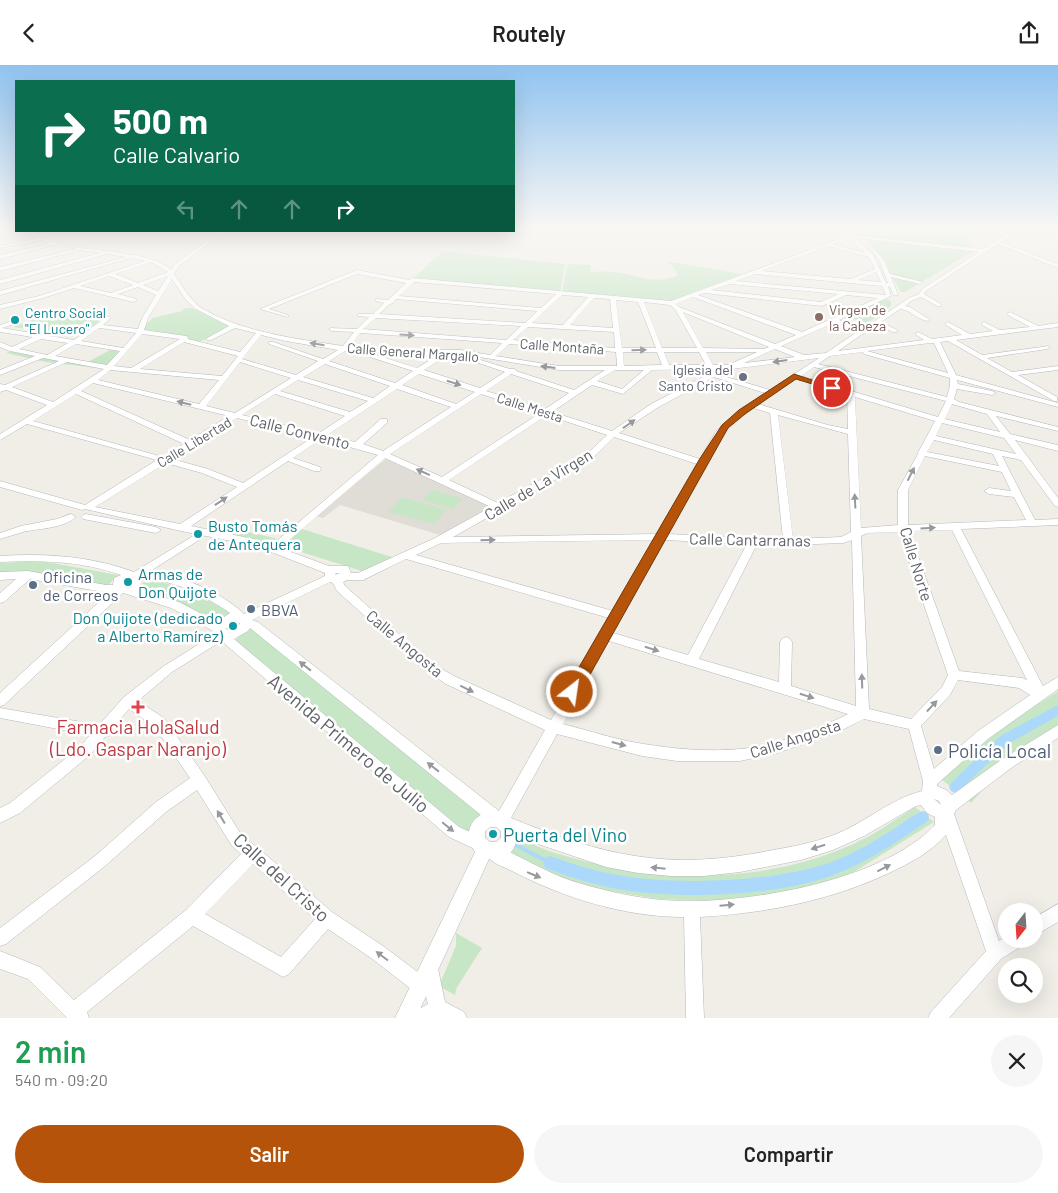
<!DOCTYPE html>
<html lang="es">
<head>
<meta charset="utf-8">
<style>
  :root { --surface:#fff; --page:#f6f6f6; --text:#222; --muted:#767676; --accent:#b45309 }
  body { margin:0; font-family:Barlow,sans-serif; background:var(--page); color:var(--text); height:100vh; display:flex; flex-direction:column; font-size:19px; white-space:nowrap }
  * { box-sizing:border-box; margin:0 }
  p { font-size:16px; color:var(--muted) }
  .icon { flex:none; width:28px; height:28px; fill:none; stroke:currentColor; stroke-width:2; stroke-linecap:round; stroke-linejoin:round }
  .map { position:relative; height:953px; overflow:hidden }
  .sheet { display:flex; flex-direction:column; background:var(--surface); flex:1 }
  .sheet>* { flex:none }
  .top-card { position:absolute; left:15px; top:15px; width:500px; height:152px; border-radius:0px; box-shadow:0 5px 20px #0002; background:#0b6e4f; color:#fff; overflow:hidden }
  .needle { width:32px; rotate:197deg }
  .tools { position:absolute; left:998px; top:838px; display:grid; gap:10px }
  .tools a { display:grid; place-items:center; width:45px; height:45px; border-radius:50%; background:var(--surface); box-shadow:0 5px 20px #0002; font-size:25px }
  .pin { position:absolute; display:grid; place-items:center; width:42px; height:42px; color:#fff; margin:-21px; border:2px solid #fff; border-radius:50%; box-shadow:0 1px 5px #0007 }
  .me { position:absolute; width:55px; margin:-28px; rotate:30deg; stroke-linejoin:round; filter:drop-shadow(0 0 4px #0008) }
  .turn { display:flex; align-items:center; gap:18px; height:105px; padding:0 15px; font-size:22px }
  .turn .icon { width:65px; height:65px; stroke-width:2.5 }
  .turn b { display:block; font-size:35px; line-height:42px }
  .lanes { display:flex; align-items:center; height:48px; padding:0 15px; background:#0003; justify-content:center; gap:25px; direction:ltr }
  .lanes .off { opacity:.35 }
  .round { display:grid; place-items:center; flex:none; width:52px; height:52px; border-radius:26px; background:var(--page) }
  .head { display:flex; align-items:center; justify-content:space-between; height:85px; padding:0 15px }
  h1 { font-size:30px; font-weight:600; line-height:38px; color:#1e9e55 }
  .primary-button { display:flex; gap:10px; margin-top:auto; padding:10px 15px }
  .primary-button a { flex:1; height:58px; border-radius:30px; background:var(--accent); color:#fff; font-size:20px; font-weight:600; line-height:58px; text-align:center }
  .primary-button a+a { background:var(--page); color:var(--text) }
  header { display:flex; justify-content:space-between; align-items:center; height:65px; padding:0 15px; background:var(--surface); font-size:22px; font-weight:600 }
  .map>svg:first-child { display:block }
</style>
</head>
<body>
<header><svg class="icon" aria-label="back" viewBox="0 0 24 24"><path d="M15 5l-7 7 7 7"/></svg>Routely<svg class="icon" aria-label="share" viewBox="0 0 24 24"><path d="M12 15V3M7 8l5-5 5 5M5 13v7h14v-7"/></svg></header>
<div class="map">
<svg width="1058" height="953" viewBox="0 0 1058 953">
  <rect width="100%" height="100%" fill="#f0eee7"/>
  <path fill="#e0ddd6" d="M 386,394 L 491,442 L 489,445 L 440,470 L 340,440 L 323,453 L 315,451 Z"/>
  <g fill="#c6e6c5">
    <path d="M 863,162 L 966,162 L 973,186 L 905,227 L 901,227 L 879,189 L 861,169 Z"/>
    <path d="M 443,186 L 565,199 L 560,227 L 413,214 Z"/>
    <path d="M 671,197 L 742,209 L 670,236 L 562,227 L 568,199 L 591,200 L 591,207 C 598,207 605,206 611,207 C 634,208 655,222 678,210 L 673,201 L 668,198 Z"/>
    <path d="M 887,234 L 891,236 L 891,241 L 868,258 L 842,251 Z"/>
    <path d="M 185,243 L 192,243 L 230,262 L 199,277 L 145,268 L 144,261 L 153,253 L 182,246 Z"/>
    <path d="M 69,248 L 102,253 L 93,261 L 70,259 L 52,268 L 13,262 L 37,253 L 47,255 Z"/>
    <path d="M 14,285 L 88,297 L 110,285 L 121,286 L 106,304 L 46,297 L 6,288 Z"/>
    <path d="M 432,425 L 463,434 L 453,444 L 423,435 Z"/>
    <path d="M 402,432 L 446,445 L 434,459 L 388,447 Z"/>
    <path d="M 302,464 L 395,493 L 365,507 L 282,481 Z"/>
    <path d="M 238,465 L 278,474 L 272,478 L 234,470 Z"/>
    <path d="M 41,496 L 118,510 L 107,521 C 70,513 37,507 0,507 L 0,498 Z"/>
    <path d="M 149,513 L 194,527 L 233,549 L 224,552 L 216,560 L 136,524 Z"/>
    <path d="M 251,562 L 483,748 L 468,769 L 234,576 Z"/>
    <path d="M 1058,626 L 1058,660 L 1006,699 L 971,738 L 941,714 L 985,674 Z"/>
    <path d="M 915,742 L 934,757 L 849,810 L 808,825 L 716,836 L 659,834 L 597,824 L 557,812 L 504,787 L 513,770 C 527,776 541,784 555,788 C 649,817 757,821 849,781 C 872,771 894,756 915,742 Z"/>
    <path d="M 456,868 L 482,883 L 457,922 L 455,930 L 439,921 L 456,881 Z"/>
  </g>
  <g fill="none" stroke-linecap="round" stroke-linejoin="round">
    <path stroke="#acd9fb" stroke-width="4" d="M 514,779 L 550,798"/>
    <g fill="#acd9fb" fill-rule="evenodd">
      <path d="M 1058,640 L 1058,651 L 1008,679 L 959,726 L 955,728 L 951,726 L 949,722 L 951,718 L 1000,671 Z"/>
      <path d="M 923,746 L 928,748 L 929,752 L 928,756 C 897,777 866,798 831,811 C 771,832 675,835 612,823 C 591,819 570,812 550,805 L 545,803 L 543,798 L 545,793 L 550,791 C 570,798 591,805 612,809 C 673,821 779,818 837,795 C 857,787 876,775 894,764 C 903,758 913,750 923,746 Z"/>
    </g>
    <defs>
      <g id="minor">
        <path d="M 1017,162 L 1022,162 L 1001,177 L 1058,199 L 1058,203 L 998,179 L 926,226 L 924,229 L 941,239 L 941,241 L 937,241 L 921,232 L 911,236 L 905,241 L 910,242 L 929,254 L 929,256 C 919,256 911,245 900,244 L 881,257 L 897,265 L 897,267 L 893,267 L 877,259 L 838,286 L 924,275 L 915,269 L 918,267 L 932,274 L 962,270 L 946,260 L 945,259 L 948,257 L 970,269 L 993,266 L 982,260 L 981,259 L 984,257 L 1000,265 L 1030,262 L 1008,250 L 1007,249 L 1010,247 L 1038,261 L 1058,258 L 1058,262 L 956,275 L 982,290 L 1049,281 L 1050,282 L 1047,284 L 987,293 L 1012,307 L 1058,301 L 1058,305 L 1018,310 L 1057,332 L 1057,336 L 1054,336 L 948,276 L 940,277 L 956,310 L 1058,338 L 1058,342 L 957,315 L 958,319 L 992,326 L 996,328 L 992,330 L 957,324 L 954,334 L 959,337 L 1058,362 L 1058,366 L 996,351 L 1010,369 L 1058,380 L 1058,386 L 1015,375 L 1058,433 L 1058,442 L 1055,441 L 1021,395 L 1002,391 L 1035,455 L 1058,454 L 1058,460 L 961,464 L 1043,621 L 1058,612 L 1058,624 L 988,674 L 937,719 L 937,721 L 946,725 L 952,730 L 1001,695 L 1058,660 L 1058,673 L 1011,703 L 956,745 L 954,749 L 999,876 L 1006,871 L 1006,874 L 1025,874 L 1023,880 L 1001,894 L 949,953 L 928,953 L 931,947 L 986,886 L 946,770 C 931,787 910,798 889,808 C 829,836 766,848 700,852 L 704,953 L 686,953 L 684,852 C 625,852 564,833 512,806 C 502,801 488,797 484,787 L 487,782 L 492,779 C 523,792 549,810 582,819 C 613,828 646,835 679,836 C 753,838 883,815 935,760 L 935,752 L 927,748 L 921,740 L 916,741 L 864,771 L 833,785 L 801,795 L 740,807 L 704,811 L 671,811 L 638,808 L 606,802 L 541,780 L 492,759 L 250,563 L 248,566 L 234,574 L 459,762 L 484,773 L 487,778 L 484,783 L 479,786 L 449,772 L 225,579 L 223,575 L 172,607 L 138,636 L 164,653 L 204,710 L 242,771 L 258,783 L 332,847 L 383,881 L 423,911 L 422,905 L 425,899 L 431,896 L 437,899 L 445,937 L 464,947 L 467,953 L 411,953 L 414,947 L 428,939 L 425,928 L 421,930 L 415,927 L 371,893 L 328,864 L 289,909 L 283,912 L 193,861 L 87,947 L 89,953 L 67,953 L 28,914 L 0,904 L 0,886 L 40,902 L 74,935 L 186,845 L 241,789 L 232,781 L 197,725 L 166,747 L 105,801 L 6,879 L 0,881 L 0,863 L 95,791 L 156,737 L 190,713 L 154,661 L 129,644 L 110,666 L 109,671 L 105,672 L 90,690 L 20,748 L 0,758 L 0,743 L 10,738 L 80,682 L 90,670 L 0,653 L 0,643 L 99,660 L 124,632 L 164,601 L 215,569 L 213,566 L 171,543 L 123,528 L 4,640 L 0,641 L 0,628 L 109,528 L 30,514 L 4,537 L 0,538 L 0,528 L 16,514 L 0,515 L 0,507 L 28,506 L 106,520 L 113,520 L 114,513 L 121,510 C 82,496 41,495 0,497 L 0,491 C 46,488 90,491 134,507 L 195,470 L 200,473 L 199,475 L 149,507 C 179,509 223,528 244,549 L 325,511 L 325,508 L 256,481 L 181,466 L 85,444 L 82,445 L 0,422 L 0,416 L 85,440 L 157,395 L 27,359 L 0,375 L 0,369 L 47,340 L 6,325 L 0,327 L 0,319 L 5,320 L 59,296 L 43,293 L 0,310 L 0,305 L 35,291 L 10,286 L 0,282 L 0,277 L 12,282 L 33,272 L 0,267 L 0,260 L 18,254 L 21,256 L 20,257 L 2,263 L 74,275 L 108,251 L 111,253 L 103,260 L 138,264 L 142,253 L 156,230 L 138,222 L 118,229 L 136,234 L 137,235 L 134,237 L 74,223 L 43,233 L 0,244 L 0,240 L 39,231 L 145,196 L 131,193 L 0,230 L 0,226 L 126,192 L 107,189 L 0,219 L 0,215 L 100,188 L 80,185 L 0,206 L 0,202 L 76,184 L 54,180 L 0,194 L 0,190 L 50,179 L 43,175 L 0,183 L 0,181 L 39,173 L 28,166 C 39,166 46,175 56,178 C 84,187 152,185 171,205 L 175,199 L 220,166 L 225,166 L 179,201 L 174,209 C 182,220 189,234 200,242 C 239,267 298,274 343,281 L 354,267 L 332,266 L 330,265 L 330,263 L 357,264 L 369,252 L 358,251 L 358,249 L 373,249 L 384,238 L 376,236 L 376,234 L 388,235 L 406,218 L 357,209 L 269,244 L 288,250 L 288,252 L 260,244 L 357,205 L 409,215 L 412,213 L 671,236 L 850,170 L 983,184 ZM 849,173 L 865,188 L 833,179 ZM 855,173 L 979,187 L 922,224 L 919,229 L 909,233 L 864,263 L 839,255 L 891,231 L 888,221 L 890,222 L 894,230 L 898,230 L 891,212 L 920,219 L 923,217 L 890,209 L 884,195 L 875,185 L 871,185 L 879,195 L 888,218 L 886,218 L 874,191 ZM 828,181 L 869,192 L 875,204 L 851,214 L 762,206 ZM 151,197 L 168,207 L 138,218 L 115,209 ZM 876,207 L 881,217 L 858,215 ZM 755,209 L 882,221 L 886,230 L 736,216 ZM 109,211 L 133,220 L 111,228 L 80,221 ZM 168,211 L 158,226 L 143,220 ZM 172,214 L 186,235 L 196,244 L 229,261 L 207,273 L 207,275 L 211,275 L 235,263 L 256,268 L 240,287 L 188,274 L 188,272 L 186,271 L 144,265 L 148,253 ZM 414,217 L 556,229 L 541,243 L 399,231 ZM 730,219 L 838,229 L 821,237 L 711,225 ZM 704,228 L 822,241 L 846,230 L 878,233 L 802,267 L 698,230 ZM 562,230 L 588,232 L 563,260 L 532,258 ZM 693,232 L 796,270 L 775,279 L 679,242 L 676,239 ZM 594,233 L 610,234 L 613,263 L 570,260 ZM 396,234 L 537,246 L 525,258 L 379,249 L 390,239 L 393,238 ZM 616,235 L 638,237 L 656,283 L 622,283 ZM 644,237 L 670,240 L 675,244 L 697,283 L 662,283 ZM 683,247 L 769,282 L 764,284 L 703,283 ZM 376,253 L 521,261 L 506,275 L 363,264 ZM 834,258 L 860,265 L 826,288 L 804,290 L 781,281 ZM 528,262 L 614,267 L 615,283 L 513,275 ZM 99,263 L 100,263 L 136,268 L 123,283 L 81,276 ZM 360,268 L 502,278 L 490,290 L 461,285 L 358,284 L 349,282 ZM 142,269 L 180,274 L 131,303 L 114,301 ZM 261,270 L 286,276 L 338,285 L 323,294 L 273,277 L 269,277 L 269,279 L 318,296 L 296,310 L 242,294 ZM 41,274 L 68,278 L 47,290 L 19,284 ZM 184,277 L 238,291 L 222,311 L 140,304 ZM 930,278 L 934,278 L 948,308 L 867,286 ZM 76,279 L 120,286 L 107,300 L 55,291 ZM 509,279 L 616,287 L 617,301 L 559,301 L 496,291 ZM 775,284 L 795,292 L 744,298 ZM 345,286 L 363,288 L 364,290 L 413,306 L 395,318 L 329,296 ZM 623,287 L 657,287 L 662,300 L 624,301 ZM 664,287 L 699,287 L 706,300 L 669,300 ZM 706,287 L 757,287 L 728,300 L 713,300 ZM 863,287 L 864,289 L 950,313 L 950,321 L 947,332 L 818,299 L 830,291 ZM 370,288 L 440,289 L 417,303 ZM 449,289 L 461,289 L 559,305 L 605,305 L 574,325 L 516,306 L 515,304 L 510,304 L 474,293 L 470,293 L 470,295 L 505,307 L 480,323 L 424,305 ZM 819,293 L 770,325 L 720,310 L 731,304 ZM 67,297 L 104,304 L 53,337 L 12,322 ZM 240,297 L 291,313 L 235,348 L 206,341 ZM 325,299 L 390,321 L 373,333 L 303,312 ZM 814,302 L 946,336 L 938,352 L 801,311 ZM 719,304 L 651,339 L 612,366 L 552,347 L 592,320 L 623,329 L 652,305 ZM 110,305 L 219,315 L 199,339 L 98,315 ZM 615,305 L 644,305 L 622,324 L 597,316 ZM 419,309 L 475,327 L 456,339 L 402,320 ZM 511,309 L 569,328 L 545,344 L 486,326 ZM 714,312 L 765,328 L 739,345 L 716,366 L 700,394 L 619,368 L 657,343 ZM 796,314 L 847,329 L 848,364 L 828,360 L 758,339 ZM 298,315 L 368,336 L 350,347 L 280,326 ZM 93,318 L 229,351 L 190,375 L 81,326 ZM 397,324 L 451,342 L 383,386 L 363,379 L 387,358 L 387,354 L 381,354 L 355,377 L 327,370 ZM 76,329 L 184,379 L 163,392 L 33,356 ZM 275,329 L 345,351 L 319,368 L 242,350 ZM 481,329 L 540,348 L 442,412 L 390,389 ZM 855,332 L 935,356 L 919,386 L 917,388 L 918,389 L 898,425 L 898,460 L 861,463 ZM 952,339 L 987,349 L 1000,367 L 945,354 ZM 753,343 L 770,348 L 783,474 L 667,469 L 722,369 ZM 547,350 L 607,370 L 586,390 L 498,438 L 449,415 ZM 778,350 L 848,369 L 851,467 L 841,472 L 793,474 ZM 237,353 L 313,372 L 243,418 L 208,404 L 172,394 ZM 942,358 L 1004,373 L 1016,389 L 936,371 ZM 614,372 L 697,399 L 657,469 L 453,472 L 592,394 ZM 321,374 L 378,390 L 272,480 L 258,475 L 191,461 L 288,396 L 314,406 L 320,406 L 321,404 L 320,402 L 293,393 ZM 934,375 L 993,389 L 999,401 L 927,387 ZM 925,391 L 1002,407 L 1011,426 L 989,423 L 984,426 L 989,429 L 1014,432 L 1026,455 L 908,460 L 908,425 ZM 385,393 L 491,442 L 435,473 L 358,508 L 351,508 L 348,501 L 329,501 L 280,483 ZM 166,398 L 202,408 L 237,422 L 180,459 L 95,442 ZM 952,465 L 1027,615 L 1022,613 L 959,606 L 909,466 ZM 899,467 L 948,610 L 942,622 L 911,654 L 869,644 L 861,471 L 867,468 ZM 654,475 L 613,546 L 416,490 L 441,478 ZM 664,475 L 747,479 L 688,590 L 613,568 ZM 852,475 L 856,641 L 791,621 L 792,577 L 790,574 L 786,572 L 782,574 L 780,577 L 779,617 L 699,594 L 757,479 L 788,480 L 843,478 ZM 406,494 L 609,553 L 551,655 L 454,611 L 433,599 L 345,521 L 343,517 L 347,515 L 363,515 ZM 336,508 L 340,508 L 335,510 ZM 131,515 L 132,515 L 129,519 L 123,520 L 123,518 ZM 143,515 C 170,512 209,533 230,548 L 217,557 L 179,537 L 137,524 ZM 330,517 L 333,518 L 337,526 L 425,605 L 446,619 L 545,665 L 499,746 L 258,557 L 252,555 ZM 234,557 L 240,558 L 239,560 L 230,565 L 225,564 ZM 609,576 L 848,649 C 817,665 775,681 740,684 C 709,687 674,684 644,679 C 617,675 590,666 563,659 ZM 958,615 L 1019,623 L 1030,630 L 978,666 L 934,704 L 921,661 L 950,630 ZM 864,654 L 909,664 L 923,716 L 922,726 C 890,734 865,758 834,770 C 813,778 790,782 768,786 C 668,806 604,791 511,753 L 557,669 L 642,691 L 677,696 L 740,696 L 777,688 L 838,667 ZM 934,734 L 939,736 L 941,740 ZM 253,799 L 315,854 L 281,892 L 205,849 Z"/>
        <path d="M 71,449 L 76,452 C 63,464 39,463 23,467 C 15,469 8,472 0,474 L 0,468 L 21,461 L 57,454 Z"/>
        <path d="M 86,449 L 156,462 L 161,465 L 156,468 L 83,454 L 81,452 L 83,450 Z"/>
        <path d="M 1058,839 L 1058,857 L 1034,871 L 1034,853 Z"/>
      </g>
      <path id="tertiary" d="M 488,746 C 526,740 527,799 489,794 L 416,953 L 395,953 L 475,787 C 463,769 469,754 488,746 ZM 490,762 L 496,762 L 501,766 L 501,773 L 496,777 L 490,777 L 485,773 L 485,766 Z"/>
    </defs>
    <use href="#minor" stroke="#b4b7bb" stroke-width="1"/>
    <use href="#tertiary" stroke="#b4b7bb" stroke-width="1"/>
    <use href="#minor" fill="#fff" fill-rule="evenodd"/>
    <use href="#tertiary" fill="#fff" fill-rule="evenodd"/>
  </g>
  <defs><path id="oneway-solid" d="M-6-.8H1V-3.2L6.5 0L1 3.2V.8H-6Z" transform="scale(1.25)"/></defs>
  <g fill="#97999c">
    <use href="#oneway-solid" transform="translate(407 270) rotate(4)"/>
    <use href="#oneway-solid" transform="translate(317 279) rotate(-171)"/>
    <use href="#oneway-solid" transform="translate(639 285) rotate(-1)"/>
    <use href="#oneway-solid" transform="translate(780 296) rotate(172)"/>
    <use href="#oneway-solid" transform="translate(548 302) rotate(-173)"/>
    <use href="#oneway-solid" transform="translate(454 318) rotate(18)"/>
    <use href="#oneway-solid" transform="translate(184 338) rotate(-166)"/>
    <use href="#oneway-solid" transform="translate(629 359) rotate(-35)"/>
    <use href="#oneway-solid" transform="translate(423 407) rotate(-156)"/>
    <use href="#oneway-solid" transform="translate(911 409) rotate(-63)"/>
    <use href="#oneway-solid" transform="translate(221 436) rotate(-34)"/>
    <use href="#oneway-solid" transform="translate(855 436) rotate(-93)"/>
    <use href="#oneway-solid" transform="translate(928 463) rotate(-3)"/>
    <use href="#oneway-solid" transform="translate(488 475) rotate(-1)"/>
    <use href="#oneway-solid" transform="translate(652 584) rotate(18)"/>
    <use href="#oneway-solid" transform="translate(305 601) rotate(-142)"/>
    <use href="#oneway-solid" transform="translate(862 616) rotate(-92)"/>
    <use href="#oneway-solid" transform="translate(467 624) rotate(26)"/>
    <use href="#oneway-solid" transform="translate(807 631) rotate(17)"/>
    <use href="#oneway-solid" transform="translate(932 641) rotate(-47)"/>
    <use href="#oneway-solid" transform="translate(619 679) rotate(15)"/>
    <use href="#oneway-solid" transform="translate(433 702) rotate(-142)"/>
    <use href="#oneway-solid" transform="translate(221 752) rotate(-121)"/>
    <use href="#oneway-solid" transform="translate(448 762) rotate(39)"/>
    <use href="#oneway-solid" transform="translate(818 782) rotate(163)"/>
    <use href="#oneway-solid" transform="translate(658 803) rotate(-174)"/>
    <use href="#oneway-solid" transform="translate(884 803) rotate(-27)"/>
    <use href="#oneway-solid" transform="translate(534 810) rotate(22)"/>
    <use href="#oneway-solid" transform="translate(727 840) rotate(-5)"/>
    <use href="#oneway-solid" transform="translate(382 891) rotate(-143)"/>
  </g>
  <linearGradient id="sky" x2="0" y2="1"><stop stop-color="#90c3f0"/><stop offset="0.55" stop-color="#f8f7f4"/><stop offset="1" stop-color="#f8f7f4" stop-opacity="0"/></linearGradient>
  <rect width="1058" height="295" fill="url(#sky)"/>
  <path fill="#b45309" stroke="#753606" d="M 794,309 L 836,323 L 832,325 L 796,314 L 745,349 L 728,363 L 578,631 L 567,631 L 565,627 L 567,623 L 699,395 L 722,360 L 739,345 Z"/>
  <circle fill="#8d6e63" stroke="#fff" stroke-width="2" cx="819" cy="252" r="5"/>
  <g fill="#0f9aa8" stroke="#fff" stroke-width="2">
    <circle cx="15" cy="255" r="5"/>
    <circle cx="198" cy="469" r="5"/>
    <circle cx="128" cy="517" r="5"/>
    <circle cx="233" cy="561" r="5"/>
    <circle cx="493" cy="769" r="5"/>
  </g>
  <circle fill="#6b7280" stroke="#fff" stroke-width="2" cx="743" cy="312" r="5"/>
  <g fill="#5c6f8a" stroke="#fff" stroke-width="2">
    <circle cx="33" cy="520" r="5"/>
    <circle cx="251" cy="544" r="5"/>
    <circle cx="938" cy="685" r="5"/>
  </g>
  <path fill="#e0444e" stroke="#fff" stroke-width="2" d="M135.5 634.5h5v5h5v5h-5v5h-5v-5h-5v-5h5z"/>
  <g text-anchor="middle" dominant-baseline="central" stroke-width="5" stroke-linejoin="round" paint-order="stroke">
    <g font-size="14" fill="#785e54" stroke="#fff" text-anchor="start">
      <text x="829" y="244">Virgen de<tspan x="829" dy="16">la Cabeza</tspan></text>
    </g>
    <g font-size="14" fill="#0d838f" stroke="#fff" text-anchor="start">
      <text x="25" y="247">Centro Social<tspan x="25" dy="16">"El Lucero"</tspan></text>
    </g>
    <g font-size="14" fill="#5f6267" stroke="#fff">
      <text transform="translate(562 281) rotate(4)">Calle Montaña</text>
      <text transform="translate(413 287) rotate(4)">Calle General Margallo</text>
      <text transform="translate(530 342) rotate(18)">Calle Mesta</text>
      <text transform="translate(194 377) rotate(-31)">Calle Libertad</text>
    </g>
    <g font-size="14" fill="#5b616d" stroke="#fff" text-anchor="end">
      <text x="733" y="304">Iglesia del<tspan x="733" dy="16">Santo Cristo</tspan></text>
    </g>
    <g font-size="16" fill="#5f6267" stroke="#fff">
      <text transform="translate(300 366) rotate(14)">Calle Convento</text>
      <text transform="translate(538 419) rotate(-31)">Calle de La Virgen</text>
      <text transform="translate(750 474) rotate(1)">Calle Cantarranas</text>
      <text transform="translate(917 499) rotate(73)">Calle Norte</text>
      <text transform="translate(405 578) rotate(40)">Calle Angosta</text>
      <text transform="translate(795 673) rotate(-18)">Calle Angosta</text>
    </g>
    <g font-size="16" fill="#0d838f" stroke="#fff" text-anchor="start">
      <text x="208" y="460">Busto Tomás<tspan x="208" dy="18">de Antequera</tspan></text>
      <text x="138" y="508">Armas de<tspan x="138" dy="18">Don Quijote</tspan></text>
      <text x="223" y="552" text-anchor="end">Don Quijote (dedicado<tspan x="223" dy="18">a Alberto Ramírez)</tspan></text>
    </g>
    <g font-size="16" fill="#4e5e75" stroke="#fff" text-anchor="start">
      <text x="43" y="511">Oficina<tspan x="43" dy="18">de Correos</tspan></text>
      <text x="261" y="544">BBVA</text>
    </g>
    <g font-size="19" fill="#be3a42" stroke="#fff">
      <text x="138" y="661">Farmacia HolaSalud<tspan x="138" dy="22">(Ldo. Gaspar Naranjo)</tspan></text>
    </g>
    <g font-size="19" fill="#5f6267" stroke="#fff">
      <text transform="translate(349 678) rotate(40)">Avenida Primero de Julio</text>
      <text transform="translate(282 812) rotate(42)">Calle del Cristo</text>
    </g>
    <g font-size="19" fill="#4e5e75" stroke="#fff" text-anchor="start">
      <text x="948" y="685">Policía Local</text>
    </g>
    <g font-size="19" fill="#0d838f" stroke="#fff" text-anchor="start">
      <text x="503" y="769">Puerta del Vino</text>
    </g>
  </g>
</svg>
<div class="tools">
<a><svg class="needle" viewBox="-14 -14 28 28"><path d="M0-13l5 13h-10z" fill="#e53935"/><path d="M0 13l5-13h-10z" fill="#767676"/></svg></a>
<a><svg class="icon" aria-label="search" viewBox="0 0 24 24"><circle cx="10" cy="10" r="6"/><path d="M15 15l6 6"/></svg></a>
</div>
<div class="pin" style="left:832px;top:323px;background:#d93025"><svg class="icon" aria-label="arrive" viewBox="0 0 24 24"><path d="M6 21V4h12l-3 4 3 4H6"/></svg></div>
<svg class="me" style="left:572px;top:627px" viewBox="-20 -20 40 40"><circle r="17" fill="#b45309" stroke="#fff" stroke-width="3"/><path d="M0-11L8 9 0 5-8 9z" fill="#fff"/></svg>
<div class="top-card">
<div class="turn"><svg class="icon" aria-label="right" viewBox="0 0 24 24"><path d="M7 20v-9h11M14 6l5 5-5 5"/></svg><div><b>500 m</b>Calle Calvario</div></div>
<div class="lanes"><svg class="icon off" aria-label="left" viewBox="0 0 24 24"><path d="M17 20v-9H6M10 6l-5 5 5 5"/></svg><svg class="icon off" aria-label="ahead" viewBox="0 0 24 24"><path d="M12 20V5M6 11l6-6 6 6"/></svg><svg class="icon off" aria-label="ahead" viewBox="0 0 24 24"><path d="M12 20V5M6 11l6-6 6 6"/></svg><svg class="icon" aria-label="right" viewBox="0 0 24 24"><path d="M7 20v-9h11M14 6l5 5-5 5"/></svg></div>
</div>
</div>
<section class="sheet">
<div class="head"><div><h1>2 min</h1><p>540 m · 09:20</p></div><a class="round"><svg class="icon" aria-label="close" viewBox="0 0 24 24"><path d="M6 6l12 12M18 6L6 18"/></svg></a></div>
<div class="primary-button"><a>Salir</a><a>Compartir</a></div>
</section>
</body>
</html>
